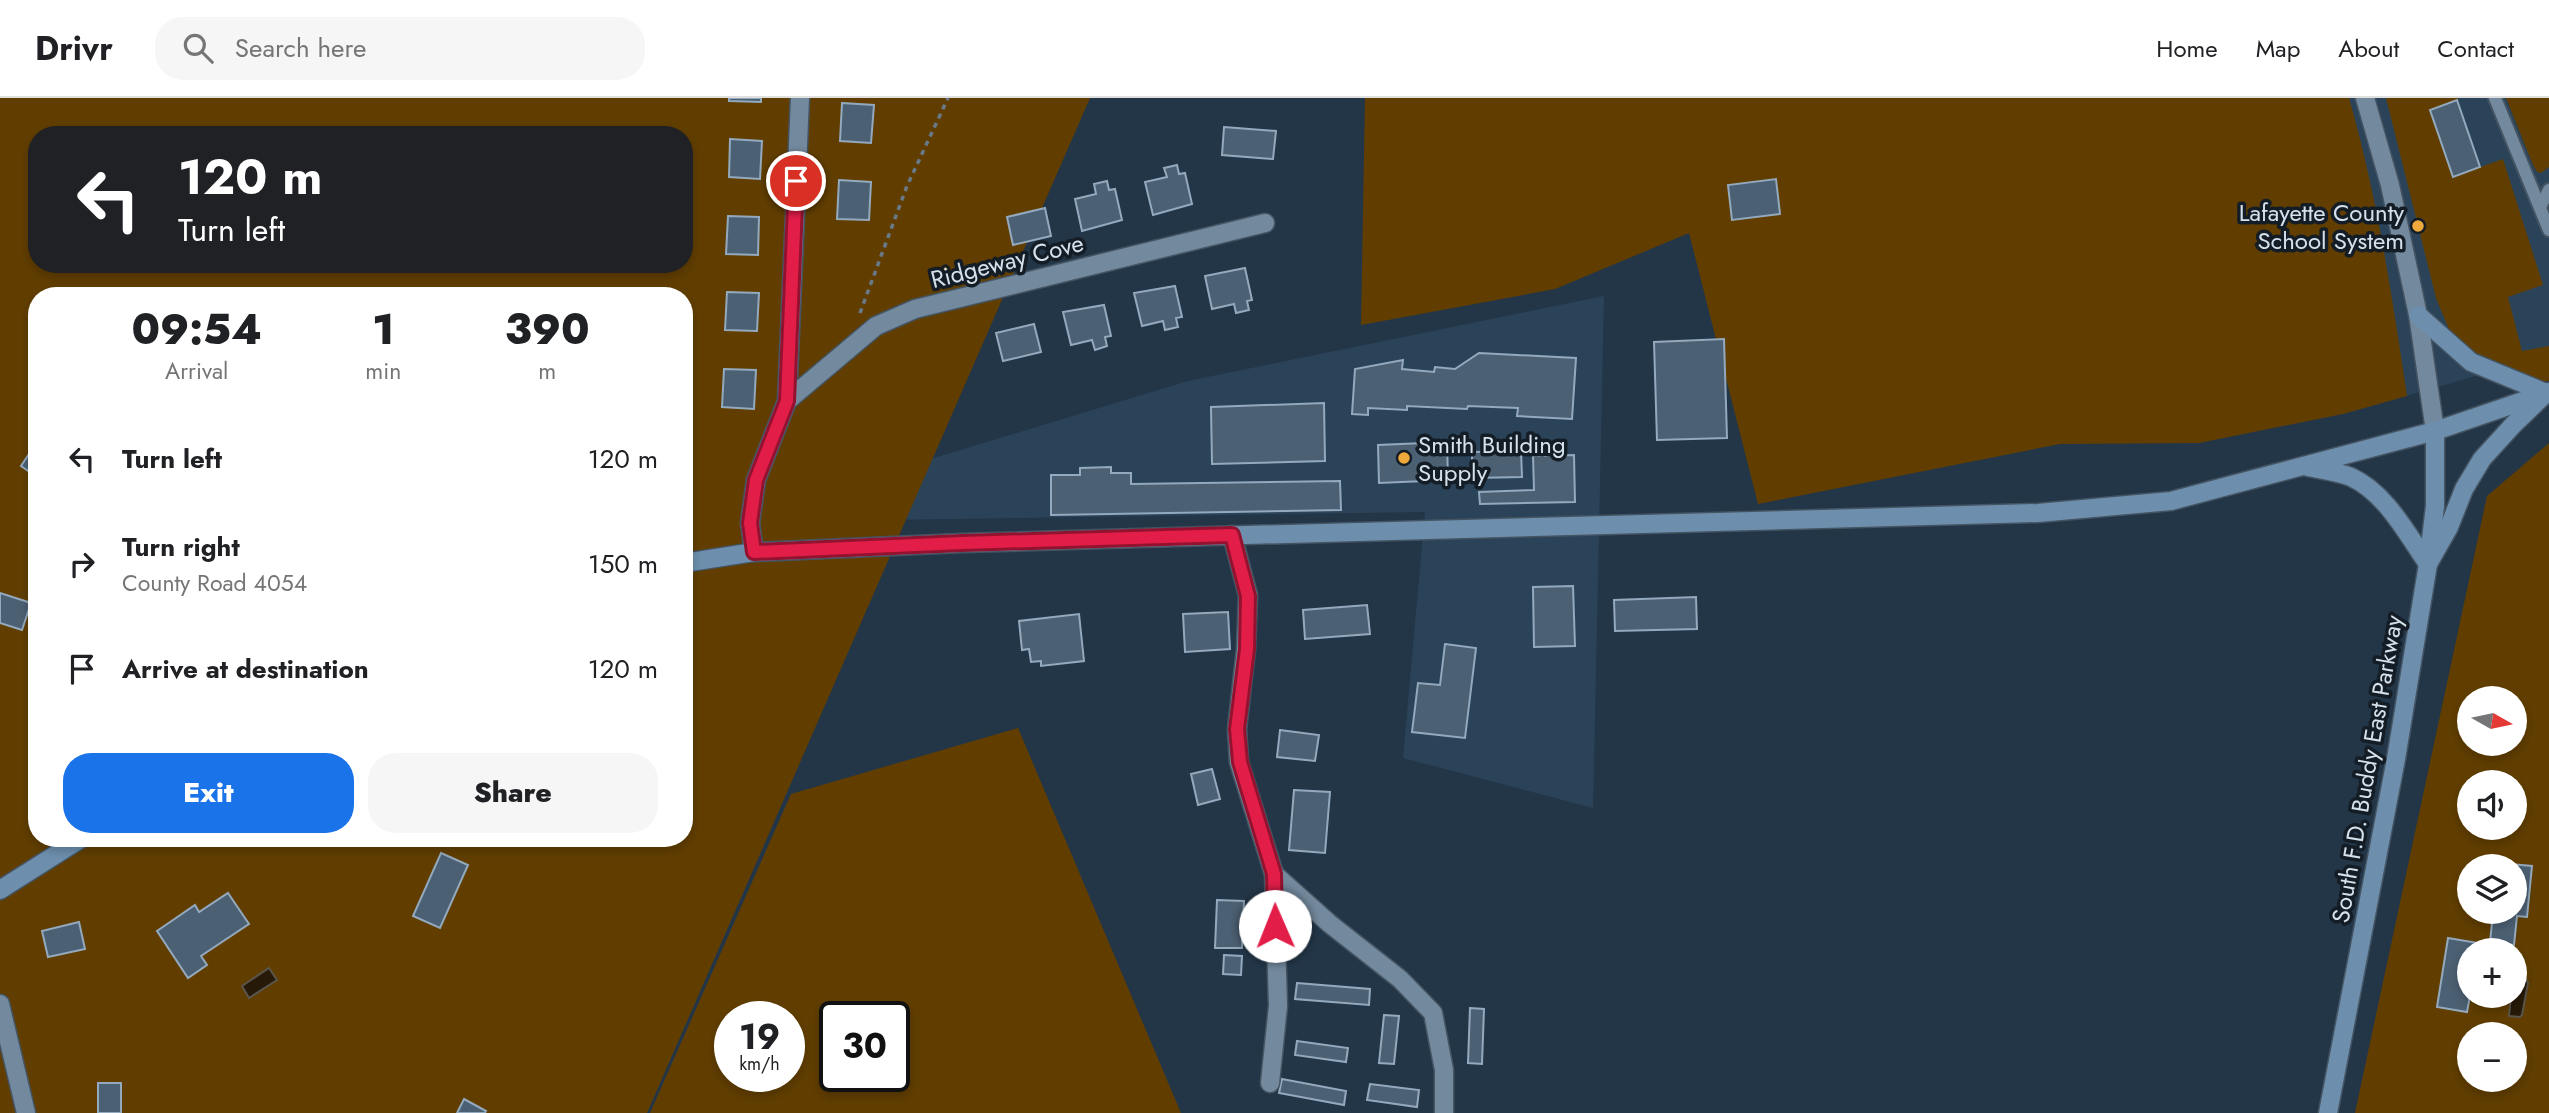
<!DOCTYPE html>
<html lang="en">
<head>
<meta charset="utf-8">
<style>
  :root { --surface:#fff; --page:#f6f6f6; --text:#202124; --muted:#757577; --line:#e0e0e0; --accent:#1a73e8 }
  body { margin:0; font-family:Jost,sans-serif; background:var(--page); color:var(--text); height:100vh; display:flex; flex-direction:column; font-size:26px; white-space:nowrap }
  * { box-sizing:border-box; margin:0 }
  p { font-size:23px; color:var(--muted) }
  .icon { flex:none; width:38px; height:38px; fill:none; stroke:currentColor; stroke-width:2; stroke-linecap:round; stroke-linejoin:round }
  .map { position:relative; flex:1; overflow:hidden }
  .panel { position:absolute; left:28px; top:189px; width:665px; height:560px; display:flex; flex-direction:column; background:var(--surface); border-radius:28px; box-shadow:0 4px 10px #0003 }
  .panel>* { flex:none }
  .banner { position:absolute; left:28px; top:28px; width:665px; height:147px; border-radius:28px; box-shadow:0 4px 10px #0003; background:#202124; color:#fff; overflow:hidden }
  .needle { width:46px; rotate:99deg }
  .buttons { position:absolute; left:2457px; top:588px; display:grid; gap:14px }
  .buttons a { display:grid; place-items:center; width:70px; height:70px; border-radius:50%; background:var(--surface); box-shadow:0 4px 10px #0003; font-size:35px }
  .speed { position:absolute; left:714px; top:903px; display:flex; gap:14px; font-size:35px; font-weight:700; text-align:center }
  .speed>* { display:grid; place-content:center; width:91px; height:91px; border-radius:50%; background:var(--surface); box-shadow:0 4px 10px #0003; line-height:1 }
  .speed small { font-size:18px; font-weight:400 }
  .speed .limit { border:4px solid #111; border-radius:10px; background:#fff; color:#111 }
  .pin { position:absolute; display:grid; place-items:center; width:60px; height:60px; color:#fff; margin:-30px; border:4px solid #fff; border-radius:50%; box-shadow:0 2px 7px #0007 }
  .me { position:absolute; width:77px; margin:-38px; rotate:359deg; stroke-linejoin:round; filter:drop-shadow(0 0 5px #0008) }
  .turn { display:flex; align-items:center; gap:24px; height:147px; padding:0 35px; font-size:32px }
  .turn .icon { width:91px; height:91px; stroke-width:2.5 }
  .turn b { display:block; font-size:49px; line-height:60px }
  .eta { display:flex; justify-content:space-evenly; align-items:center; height:119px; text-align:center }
  .eta b { font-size:42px; font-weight:800; line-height:49px }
  .cta { display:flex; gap:14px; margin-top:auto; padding:14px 35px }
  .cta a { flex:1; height:80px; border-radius:28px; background:var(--accent); color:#fff; font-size:28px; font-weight:800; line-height:80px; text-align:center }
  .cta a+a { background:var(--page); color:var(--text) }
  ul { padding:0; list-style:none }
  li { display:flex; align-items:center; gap:21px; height:105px; padding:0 35px }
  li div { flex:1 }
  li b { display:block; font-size:26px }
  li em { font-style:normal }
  header { display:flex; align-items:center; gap:42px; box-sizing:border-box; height:98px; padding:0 35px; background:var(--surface); border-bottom:2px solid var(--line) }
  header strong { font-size:33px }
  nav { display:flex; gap:38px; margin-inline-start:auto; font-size:24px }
  .search { width:490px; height:63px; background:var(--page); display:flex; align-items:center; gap:18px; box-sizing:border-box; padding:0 24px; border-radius:28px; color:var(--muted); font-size:26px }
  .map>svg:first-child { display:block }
</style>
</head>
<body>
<header>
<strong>Drivr</strong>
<div class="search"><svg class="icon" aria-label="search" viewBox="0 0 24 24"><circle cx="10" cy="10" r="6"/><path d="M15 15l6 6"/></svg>Search here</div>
<nav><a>Home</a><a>Map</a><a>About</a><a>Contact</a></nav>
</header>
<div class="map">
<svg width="2549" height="1015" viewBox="0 0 2549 1015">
  <rect width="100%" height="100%" fill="#233648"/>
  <g fill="#2b4358">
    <path d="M 2247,0 L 2549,0 L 2549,257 L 2343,316 Z"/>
    <path d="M 1604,198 L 1593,710 L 1403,660 L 1425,414 L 876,422 L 878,377 L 1188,283 Z"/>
  </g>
  <g fill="#613e00" fill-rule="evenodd">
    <path d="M 0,0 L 1090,0 L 647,1015 L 0,1015 ZM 37,37 L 684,37 L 684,166 L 37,166 ZM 37,198 L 684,198 L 684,740 L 37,740 Z"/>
    <path d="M 1365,0 L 2349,0 C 2377,97 2392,198 2407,298 L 2343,316 L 2199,345 L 2060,346 L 1758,406 L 1689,135 L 1555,191 L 1361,227 Z"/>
    <path d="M 2386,0 L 2458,0 L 2453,79 L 2503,61 L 2543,187 L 2508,199 L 2522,253 L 2549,248 L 2549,283 L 2539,284 L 2475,257 L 2453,241 L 2436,200 Z"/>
    <path d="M 2506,0 L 2549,0 L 2549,69 L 2541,75 L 2537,74 L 2533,67 Z"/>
    <path d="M 2549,345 L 2549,1015 L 2355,1015 L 2487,398 ZM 2469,600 L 2515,600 L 2515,646 L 2469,646 ZM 2469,684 L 2515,684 L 2515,730 L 2469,730 ZM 2469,768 L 2515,768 L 2515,814 L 2469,814 ZM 2469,852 L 2515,852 L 2515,898 L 2469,898 ZM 2469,936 L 2515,936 L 2515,982 L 2469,982 Z"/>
    <path d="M 1018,630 L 1181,1015 L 650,1015 L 791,696 ZM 730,919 L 789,919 L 789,978 L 730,978 ZM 835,919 L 894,919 L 894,978 L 835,978 Z"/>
  </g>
  <g fill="#261907" stroke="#5a554c" stroke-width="2">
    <path d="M 269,870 L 277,882 L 249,900 L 242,888 Z"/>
    <path d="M 2515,879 L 2526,881 L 2528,885 L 2522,917 L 2520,919 L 2509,918 L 2511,898 L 2515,898 Z"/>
  </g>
  <g fill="#4c6073" stroke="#93a9be" stroke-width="2">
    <path d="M 729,0 L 761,0 L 761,4 L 729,3 Z"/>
    <path d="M 2457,2 L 2480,69 L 2453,79 L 2430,12 Z"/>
    <path d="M 842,5 L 874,7 L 871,45 L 840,43 Z"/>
    <path d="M 1224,29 L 1276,33 L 1273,61 L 1222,57 Z"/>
    <path d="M 730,41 L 762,43 L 760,81 L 729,79 Z"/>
    <path d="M 1177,67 L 1179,76 L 1185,75 L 1192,106 L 1153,117 L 1145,84 L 1167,79 L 1164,70 Z"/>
    <path d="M 1776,81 L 1780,116 L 1732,122 L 1728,87 Z"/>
    <path d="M 839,82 L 871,84 L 869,122 L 837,121 Z"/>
    <path d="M 1107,83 L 1109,92 L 1115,91 L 1122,122 L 1082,133 L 1075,101 L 1096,96 L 1094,86 Z"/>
    <path d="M 1045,110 L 1051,138 L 1013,147 L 1007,119 Z"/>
    <path d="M 728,118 L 759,119 L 758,157 L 726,156 Z"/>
    <path d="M 1245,170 L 1252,202 L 1247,203 L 1249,212 L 1236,215 L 1234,206 L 1212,211 L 1205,178 Z"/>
    <path d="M 1175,188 L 1182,219 L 1176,220 L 1178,229 L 1165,232 L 1163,223 L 1142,228 L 1134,195 Z"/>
    <path d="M 727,194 L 759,195 L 757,233 L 725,232 Z"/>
    <path d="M 1104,207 L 1111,238 L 1105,239 L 1107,248 L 1095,252 L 1092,242 L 1071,247 L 1063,214 Z"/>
    <path d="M 1034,226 L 1041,254 L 1003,263 L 996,235 Z"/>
    <path d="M 1724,241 L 1727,340 L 1657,342 L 1654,244 Z"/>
    <path d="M 1479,255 L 1576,260 L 1572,321 L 1517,318 L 1518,310 L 1468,308 L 1467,311 L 1407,308 L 1407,312 L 1368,310 L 1368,317 L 1352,316 L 1355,271 L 1403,262 L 1402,271 L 1434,274 L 1435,269 L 1455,271 Z"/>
    <path d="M 724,271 L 756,272 L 754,311 L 722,309 Z"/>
    <path d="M 1324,305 L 1325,363 L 1212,366 L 1211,309 Z"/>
    <path d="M 37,344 L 37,379 L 21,368 Z"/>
    <path d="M 1447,344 L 1448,382 L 1379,385 L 1378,347 Z"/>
    <path d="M 1521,353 L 1522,379 L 1472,380 L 1472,354 Z"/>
    <path d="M 1574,357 L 1575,404 L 1480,406 L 1479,394 L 1534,392 L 1533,358 Z"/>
    <path d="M 1111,369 L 1111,375 L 1131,375 L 1131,386 L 1340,383 L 1341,412 L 1051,417 L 1051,377 L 1080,377 L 1080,370 Z"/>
    <path d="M 1573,488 L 1575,548 L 1534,549 L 1533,489 Z"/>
    <path d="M 0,495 L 31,505 L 22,532 L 0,525 Z"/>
    <path d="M 1696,499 L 1697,531 L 1615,533 L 1614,502 Z"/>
    <path d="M 1367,507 L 1370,536 L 1305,541 L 1303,512 Z"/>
    <path d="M 1228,514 L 1230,551 L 1185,554 L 1183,516 Z"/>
    <path d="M 1079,516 L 1084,563 L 1041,568 L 1041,563 L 1031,564 L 1029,551 L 1022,552 L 1019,523 Z"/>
    <path d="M 1445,546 L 1476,550 L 1465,640 L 1412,634 L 1418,585 L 1440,587 Z"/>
    <path d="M 1280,632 L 1319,637 L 1315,663 L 1277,659 Z"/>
    <path d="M 1212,671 L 1220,701 L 1198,707 L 1191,676 Z"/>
    <path d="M 1294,692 L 1330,694 L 1325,755 L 1289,752 Z"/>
    <path d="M 441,755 L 468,767 L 440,830 L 413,818 Z"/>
    <path d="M 2498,765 L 2532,768 L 2527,819 L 2517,818 L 2514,847 L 2490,845 L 2493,814 L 2515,814 L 2515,768 L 2498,768 Z"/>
    <path d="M 228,795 L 249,826 L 201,858 L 207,867 L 188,880 L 157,833 L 195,807 L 199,814 Z"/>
    <path d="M 1217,802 L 1244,803 L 1242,850 L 1215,850 Z"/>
    <path d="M 79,824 L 85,851 L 48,859 L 42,833 Z"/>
    <path d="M 2448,840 L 2478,845 L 2477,852 L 2469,852 L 2470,898 L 2467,914 L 2437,909 Z"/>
    <path d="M 1224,857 L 1242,858 L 1241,877 L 1223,876 Z"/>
    <path d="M 1297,885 L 1370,891 L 1369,907 L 1295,901 Z"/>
    <path d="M 1470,910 L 1484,911 L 1482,966 L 1468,965 Z"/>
    <path d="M 1384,917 L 1399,918 L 1394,966 L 1379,965 Z"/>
    <path d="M 1297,943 L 1348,950 L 1346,964 L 1295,957 Z"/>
    <path d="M 1282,981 L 1346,993 L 1344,1007 L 1279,995 Z"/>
    <rect x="98" y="985" width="23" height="30"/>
    <path d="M 1370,986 L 1419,992 L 1417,1009 L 1367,1002 Z"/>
    <path d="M 464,1001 L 486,1013 L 485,1015 L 457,1015 Z"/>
  </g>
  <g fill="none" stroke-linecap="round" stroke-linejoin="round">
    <defs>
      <g id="lane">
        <path d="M 2495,0 L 2549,132"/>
        <path d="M 2540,109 L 2549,92"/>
      </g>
      <g id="street">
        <path d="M 2365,0 L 2390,87 L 2418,217 L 2435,333"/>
        <path d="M 787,303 L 876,228 L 915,211 L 1265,125"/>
        <path d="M 1232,437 L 1248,497 L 1246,551 L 1237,631 L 1239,664 L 1274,776 L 1278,908 L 1270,985"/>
        <path d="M 754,454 L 750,425 L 756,382 L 787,303 L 800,0"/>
        <path d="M 1274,776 L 1330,826 L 1400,881 L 1433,915 L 1444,972 L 1444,1015"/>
        <path d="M 0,906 L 26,1015"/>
      </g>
      <g id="secondary">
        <path d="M 2308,369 C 2322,372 2339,374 2351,379 C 2386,395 2407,436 2428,466 L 2449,429 L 2464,391 L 2482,361 L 2513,327 L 2546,295 L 2471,264 L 2418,217"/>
        <path d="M 684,465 L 754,454 L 962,445 L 2038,415 L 2171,403 L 2435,333 L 2549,294"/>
        <path d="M 0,792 L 82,740"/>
        <path d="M 2328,1015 L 2396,661 L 2428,466 L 2435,408 L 2435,333"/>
      </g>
    </defs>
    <use href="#lane" stroke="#445462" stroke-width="16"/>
    <use href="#street" stroke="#445462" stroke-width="21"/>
    <use href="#secondary" stroke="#445462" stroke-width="21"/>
    <path stroke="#697988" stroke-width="3.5" stroke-dasharray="5 5" stroke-linecap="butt" d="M 860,215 L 907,88 L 948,0"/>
    <use href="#lane" stroke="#73899d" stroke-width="12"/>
    <use href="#street" stroke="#73899d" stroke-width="18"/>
    <use href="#secondary" stroke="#6d8fad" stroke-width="18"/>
  </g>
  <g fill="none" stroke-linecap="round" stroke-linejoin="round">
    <defs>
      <path id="route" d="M 796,83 L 787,303 L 756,382 L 750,425 L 754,454 L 962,445 L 1232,437 L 1248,498 L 1247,551 L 1237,631 L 1240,664 L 1274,776 L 1275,828"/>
    </defs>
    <use href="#route" stroke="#92132f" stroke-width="18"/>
    <use href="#route" stroke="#e11d48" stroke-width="12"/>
  </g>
  <g fill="#eea83c" stroke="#141d25" stroke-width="2.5">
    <circle cx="2418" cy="128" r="7"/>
    <circle cx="1404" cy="360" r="7"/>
  </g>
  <g text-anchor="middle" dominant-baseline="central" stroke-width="7" stroke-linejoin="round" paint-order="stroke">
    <g font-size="24" fill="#d5e1ec" stroke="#141d25" text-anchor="end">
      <text x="2404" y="114">Lafayette County<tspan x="2404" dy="28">School System</tspan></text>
      <text x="1418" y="346" text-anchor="start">Smith Building<tspan x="1418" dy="28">Supply</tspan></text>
    </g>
    <g font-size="24" fill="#d5e1ec" stroke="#141d25">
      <text transform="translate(1007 163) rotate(-14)">Ridgeway Cove</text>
      <text transform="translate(2367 671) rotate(-80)">South F.D. Buddy East Parkway</text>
    </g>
  </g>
</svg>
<div class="buttons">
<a><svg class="needle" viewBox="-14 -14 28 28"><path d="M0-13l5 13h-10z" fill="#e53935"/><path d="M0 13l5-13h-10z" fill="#757577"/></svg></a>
<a><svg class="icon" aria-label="sound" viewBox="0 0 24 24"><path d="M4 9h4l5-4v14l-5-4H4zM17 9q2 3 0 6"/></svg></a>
<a><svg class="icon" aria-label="layers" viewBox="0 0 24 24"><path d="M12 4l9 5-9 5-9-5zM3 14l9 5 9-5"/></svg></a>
<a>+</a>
<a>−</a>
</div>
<div class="speed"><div>19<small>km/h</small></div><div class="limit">30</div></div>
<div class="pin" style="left:796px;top:83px;background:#d93025"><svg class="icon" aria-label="arrive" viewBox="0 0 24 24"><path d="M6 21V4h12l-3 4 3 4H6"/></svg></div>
<svg class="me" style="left:1275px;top:828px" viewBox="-20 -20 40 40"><circle r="19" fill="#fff"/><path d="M0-13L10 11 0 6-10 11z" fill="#e11d48"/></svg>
<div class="banner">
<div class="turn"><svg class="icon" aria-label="left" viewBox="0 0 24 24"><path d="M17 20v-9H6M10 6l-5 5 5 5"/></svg><div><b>120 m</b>Turn left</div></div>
</div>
<section class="panel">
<div class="eta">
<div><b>09:54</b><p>Arrival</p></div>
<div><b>1</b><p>min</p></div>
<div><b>390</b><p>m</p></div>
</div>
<ul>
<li><svg class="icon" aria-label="left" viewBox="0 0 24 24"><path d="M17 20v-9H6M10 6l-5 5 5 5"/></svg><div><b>Turn left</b></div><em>120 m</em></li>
<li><svg class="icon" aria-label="right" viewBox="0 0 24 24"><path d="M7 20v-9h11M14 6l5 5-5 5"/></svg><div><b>Turn right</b><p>County Road 4054</p></div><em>150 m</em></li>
<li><svg class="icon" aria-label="arrive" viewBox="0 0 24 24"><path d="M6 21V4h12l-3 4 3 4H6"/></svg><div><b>Arrive at destination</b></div><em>120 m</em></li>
</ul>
<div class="cta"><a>Exit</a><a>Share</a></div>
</section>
</div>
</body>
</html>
